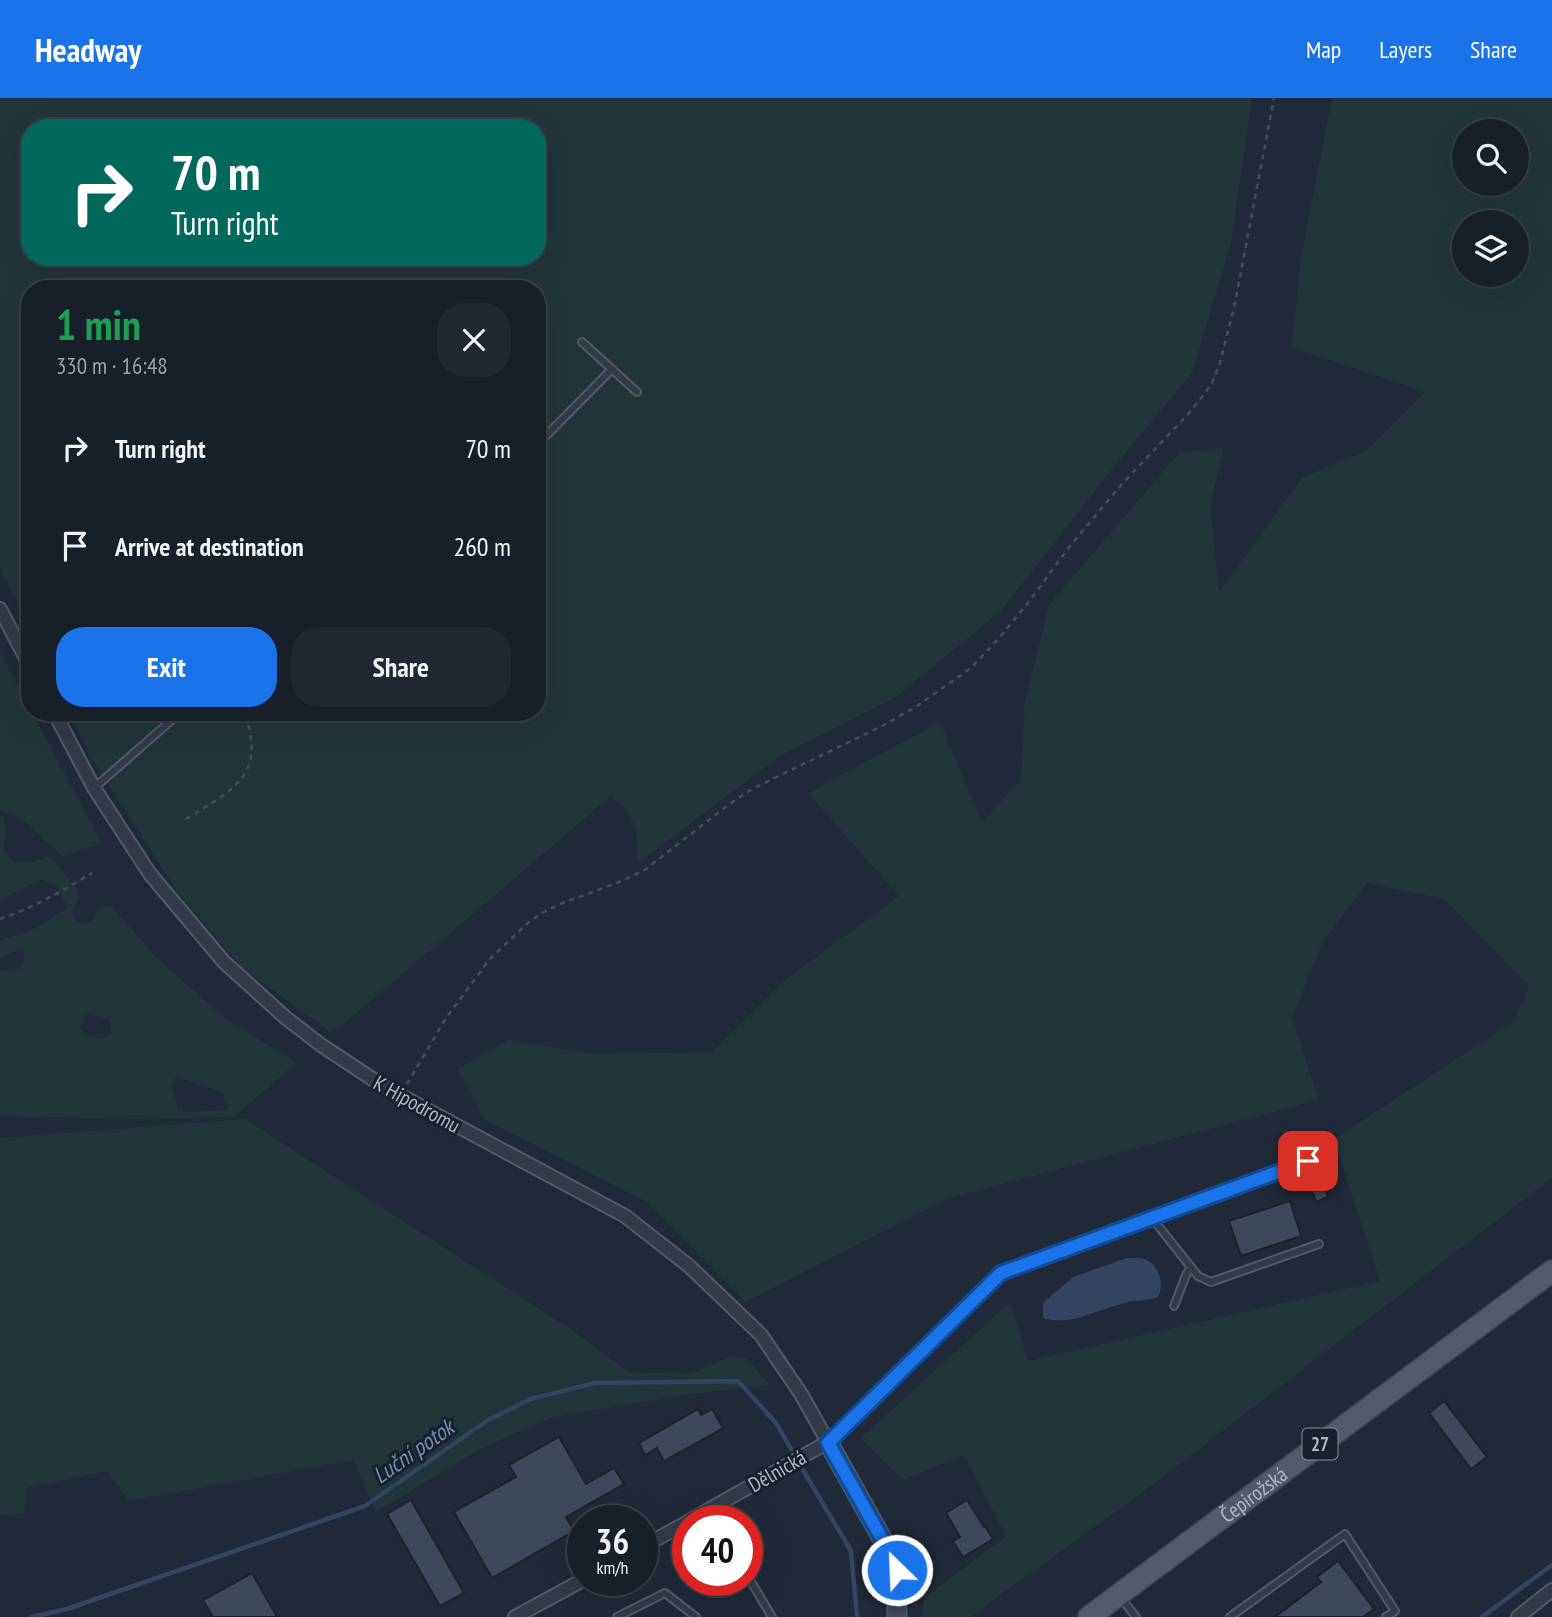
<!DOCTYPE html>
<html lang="en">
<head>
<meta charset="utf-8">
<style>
  :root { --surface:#171f29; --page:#202731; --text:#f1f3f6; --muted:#9ea2a8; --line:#363d46; --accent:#1a73e8 }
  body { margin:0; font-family:"PT Sans Narrow",sans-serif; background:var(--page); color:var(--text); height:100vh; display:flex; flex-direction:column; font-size:26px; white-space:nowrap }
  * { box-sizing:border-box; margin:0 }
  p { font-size:23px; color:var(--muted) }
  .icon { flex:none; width:38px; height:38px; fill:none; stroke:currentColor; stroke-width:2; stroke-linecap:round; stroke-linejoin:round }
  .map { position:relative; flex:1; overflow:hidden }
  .details { position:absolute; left:21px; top:182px; width:525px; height:441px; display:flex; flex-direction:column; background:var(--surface); border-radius:28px; box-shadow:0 7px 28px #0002,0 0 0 2px var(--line) }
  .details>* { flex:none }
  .hud { position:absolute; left:21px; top:21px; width:525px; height:147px; border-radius:28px; box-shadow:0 7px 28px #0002,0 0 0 2px var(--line); background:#00695c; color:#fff; overflow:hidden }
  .controls { position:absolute; left:1452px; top:21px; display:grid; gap:14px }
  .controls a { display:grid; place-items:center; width:77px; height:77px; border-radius:50%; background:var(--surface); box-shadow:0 7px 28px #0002,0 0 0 2px var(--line); font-size:35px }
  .speed { position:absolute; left:567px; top:1407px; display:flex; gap:14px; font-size:35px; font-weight:700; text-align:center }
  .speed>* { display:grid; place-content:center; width:91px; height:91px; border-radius:50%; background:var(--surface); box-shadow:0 7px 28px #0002,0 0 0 2px var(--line); line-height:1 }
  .speed small { font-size:18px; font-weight:400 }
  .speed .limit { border:10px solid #d22; background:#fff; color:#111 }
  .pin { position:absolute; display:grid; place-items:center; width:60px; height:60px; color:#fff; margin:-30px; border-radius:14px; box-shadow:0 4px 10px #0006 }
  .me { position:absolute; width:77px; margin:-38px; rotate:336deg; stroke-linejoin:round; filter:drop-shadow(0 0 5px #0008) }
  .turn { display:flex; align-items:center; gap:24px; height:147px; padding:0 35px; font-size:32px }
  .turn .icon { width:91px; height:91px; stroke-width:2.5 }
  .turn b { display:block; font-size:49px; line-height:60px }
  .round { display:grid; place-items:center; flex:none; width:74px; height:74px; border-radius:28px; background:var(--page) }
  .summary { display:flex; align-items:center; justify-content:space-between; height:119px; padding:0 35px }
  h1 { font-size:42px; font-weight:800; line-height:52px; color:#1e9e55 }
  .button { display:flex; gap:14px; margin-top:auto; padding:14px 35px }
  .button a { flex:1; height:80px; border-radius:28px; background:var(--accent); color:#fff; font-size:28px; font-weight:800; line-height:80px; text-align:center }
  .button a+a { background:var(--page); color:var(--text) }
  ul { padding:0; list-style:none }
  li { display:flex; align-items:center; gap:21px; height:98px; padding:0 35px }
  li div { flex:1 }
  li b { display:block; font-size:26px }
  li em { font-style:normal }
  header { display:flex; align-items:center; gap:42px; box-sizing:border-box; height:98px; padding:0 35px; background:var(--accent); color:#fff }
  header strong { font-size:33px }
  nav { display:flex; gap:38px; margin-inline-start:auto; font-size:24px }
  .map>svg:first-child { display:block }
</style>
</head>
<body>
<header>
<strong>Headway</strong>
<nav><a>Map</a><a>Layers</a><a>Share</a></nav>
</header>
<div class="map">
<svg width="1552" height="1519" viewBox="0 0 1552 1519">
  <rect width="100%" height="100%" fill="#1f2937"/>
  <g fill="#213538" fill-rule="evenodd">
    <path d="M 0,0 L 1252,0 L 1231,145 L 1192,275 L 1116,366 L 1001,513 L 896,599 L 778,659 L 648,758 L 637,763 C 638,733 636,716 611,698 L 352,919 L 331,934 L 242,870 L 181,799 L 90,658 L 69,614 L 537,614 L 537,191 L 30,191 L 30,531 L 0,469 ZM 30,30 L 537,30 L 537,159 L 30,159 Z"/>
    <path d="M 1332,0 L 1552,0 L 1552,1080 L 1139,1397 L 970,1519 L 921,1519 L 925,1499 L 1006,1438 L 964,1357 L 903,1382 L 861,1340 L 1010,1204 L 1028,1263 L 1380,1183 L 1334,1041 L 1513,924 L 1529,888 L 1444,801 L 1367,785 L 1323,843 L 1292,920 L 1319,1002 L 946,1101 L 746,1204 L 647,1104 L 485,1022 L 457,971 L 508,942 L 596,956 L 712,954 L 784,883 L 899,798 L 808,695 L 940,624 L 982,724 L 1021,682 L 1025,605 L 1049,507 L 1179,355 L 1224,350 L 1210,408 L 1219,494 L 1302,380 L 1367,352 L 1425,294 L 1292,250 L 1301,160 ZM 1465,33 L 1517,33 L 1517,86 L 1465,86 ZM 1465,124 L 1517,124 L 1517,177 L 1465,177 Z"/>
    <path d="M 0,554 L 30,610 L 30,614 L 32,614 L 102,746 L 62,758 L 20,719 L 0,713 Z"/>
    <path d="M 0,718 L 3,719 L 5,729 L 4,754 L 14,764 L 33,764 L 50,758 L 78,792 L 79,800 L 72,814 L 77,823 L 86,825 L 95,821 L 97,810 L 112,809 L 157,860 L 226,921 L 296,964 L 295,966 L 234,1019 L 132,1021 L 0,1018 L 0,874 L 21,870 L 25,854 L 21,852 L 8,856 L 0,862 L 0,842 L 30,833 L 68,810 L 56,786 L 40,782 L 0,802 ZM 87,916 L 107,920 L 111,927 L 110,936 L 101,941 L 88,939 L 80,929 ZM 176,979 L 222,994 L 228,1012 L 188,1014 L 178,1012 L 172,987 Z"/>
    <path d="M 245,1021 L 572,1232 L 629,1274 L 691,1276 L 729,1259 L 746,1260 L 770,1287 L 691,1296 L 553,1319 L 480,1351 L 376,1414 L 353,1362 L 129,1403 L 107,1373 L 26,1390 L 25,1415 L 0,1418 L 0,1040 Z"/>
  </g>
  <path fill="#32445f" d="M 1127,1160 C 1132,1160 1139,1159 1144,1161 C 1159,1166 1165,1186 1158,1199 C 1147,1203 1136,1202 1125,1205 C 1098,1211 1071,1229 1043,1220 L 1043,1205 L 1073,1179 Z"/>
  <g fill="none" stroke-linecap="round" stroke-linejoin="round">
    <g stroke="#32445f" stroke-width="4.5">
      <path d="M 803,1372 L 851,1453 L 857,1519"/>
      <path d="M 32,1519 L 67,1511 L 365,1408 L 488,1322 L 531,1301 L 595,1285 L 738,1283 L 776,1325 L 791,1351"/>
      <path d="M 1482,1519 L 1552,1467"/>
    </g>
  </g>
  <g fill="#3d495a" stroke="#1a222e" stroke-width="2">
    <path d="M 1321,1079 L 1328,1099 L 1316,1104 L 1309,1083 Z"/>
    <path d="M 1290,1103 L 1301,1138 L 1241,1158 L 1229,1123 Z"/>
    <path d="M 1444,1303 L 1487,1359 L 1471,1371 L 1429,1315 Z"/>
    <path d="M 698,1311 L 701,1317 L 712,1311 L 723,1330 L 664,1363 L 657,1350 L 645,1357 L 639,1345 Z"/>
    <path d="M 559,1339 L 586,1386 L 614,1370 L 624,1386 L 566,1419 L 574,1433 L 492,1480 L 454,1414 L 516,1379 L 509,1367 Z"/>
    <path d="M 411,1402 L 464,1495 L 440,1508 L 387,1416 Z"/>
    <path d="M 967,1402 L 984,1429 L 985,1428 L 993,1441 L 963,1459 L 953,1443 L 960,1439 L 946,1415 Z"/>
    <path d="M 1338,1463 L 1374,1511 L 1363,1519 L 1275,1519 L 1321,1484 L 1317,1479 Z"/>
    <path d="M 252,1475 L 277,1519 L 213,1519 L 203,1502 Z"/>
  </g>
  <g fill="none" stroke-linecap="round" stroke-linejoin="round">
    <defs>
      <g id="lane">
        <path d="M 582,244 L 637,294"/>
        <path d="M 537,347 L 612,271"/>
        <path d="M 94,690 L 181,614"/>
        <path d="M 1152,1120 L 1198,1178 L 1211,1184 L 1319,1146"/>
        <path d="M 1174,1208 L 1186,1177 L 1191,1169"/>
        <path d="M 829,1343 L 1001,1175 L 1308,1063"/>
        <path d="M 708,1412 L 715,1423"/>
        <path d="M 747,1477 L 772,1519"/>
        <path d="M 1122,1501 L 1136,1519"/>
        <path d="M 617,1519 L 665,1495 L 696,1519"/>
        <path d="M 1230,1519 L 1345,1436 L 1395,1513 L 1386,1519"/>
      </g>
      <g id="street">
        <path d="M 0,511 L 30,568"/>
        <path d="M 54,614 L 94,690 L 150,776 L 224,864 L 286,920 L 321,947 L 383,988 L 625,1118 L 689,1168 L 761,1237 L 801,1296 L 828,1344 L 689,1423"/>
        <path d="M 642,1449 L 688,1424"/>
        <path d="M 515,1519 L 583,1482"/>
        <path d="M 1518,1519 L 1552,1492"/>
      </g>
      <path id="secondary" d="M 828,1344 L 894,1462 L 896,1472 L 897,1519"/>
      <g id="primary">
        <path id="s1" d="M 1089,1519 L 1552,1173"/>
      </g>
    </defs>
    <use href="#lane" stroke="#505966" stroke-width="10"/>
    <use href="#street" stroke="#505966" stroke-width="16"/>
    <use href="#secondary" stroke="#505966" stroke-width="21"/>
    <use href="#primary" stroke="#3c4451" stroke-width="24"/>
    <g stroke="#3c5153" stroke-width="2.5" stroke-dasharray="5 5" stroke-linecap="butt">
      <path d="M 186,721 C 232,692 268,678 244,614"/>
      <path d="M 0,821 C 33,810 62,793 92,775"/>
      <path d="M 407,986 L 446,920 L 489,862 L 531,822 L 544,814 L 560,806 L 622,783 L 646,771 L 728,707 L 752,691 L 884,627 L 914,610 L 971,570 L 999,540 L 1028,505 L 1070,448 L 1122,386 L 1191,313 L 1211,287 L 1219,268 L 1234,210 L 1274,0"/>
    </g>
    <use href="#lane" stroke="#333b48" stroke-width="6"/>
    <use href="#street" stroke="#333b48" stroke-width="12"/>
    <use href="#secondary" stroke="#414a5b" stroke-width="18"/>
    <use href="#primary" stroke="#505a68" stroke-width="21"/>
  </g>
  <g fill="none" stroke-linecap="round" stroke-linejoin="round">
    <defs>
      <path id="route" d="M 897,1472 L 894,1462 L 828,1345 L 1001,1175 L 1308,1063"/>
    </defs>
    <use href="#route" stroke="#114b97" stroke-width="18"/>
    <use href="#route" stroke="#1a73e8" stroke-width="12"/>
  </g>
  <g text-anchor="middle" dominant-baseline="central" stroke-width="6" stroke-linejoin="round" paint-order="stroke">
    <rect fill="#18202c" stroke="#808997" stroke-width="2" x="1302.5" y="1330.5" width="35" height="31" rx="5"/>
    <g font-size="19" font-weight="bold" fill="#adb6c5">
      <text x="1320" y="1346">27</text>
    </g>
    <g font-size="21" fill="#adb6c5" stroke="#18202c">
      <text transform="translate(417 1006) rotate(29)">K Hipodromu</text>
      <text transform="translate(777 1373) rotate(-30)">Dělnická</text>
      <text stroke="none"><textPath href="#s1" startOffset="205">Čepirožská</textPath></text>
    </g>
    <g font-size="23" font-style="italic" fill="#748cae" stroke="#18202c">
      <text transform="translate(413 1353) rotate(-35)">Luční potok</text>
    </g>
  </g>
</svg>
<div class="controls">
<a><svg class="icon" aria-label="search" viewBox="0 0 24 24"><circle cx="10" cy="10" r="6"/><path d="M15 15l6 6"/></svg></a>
<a><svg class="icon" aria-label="layers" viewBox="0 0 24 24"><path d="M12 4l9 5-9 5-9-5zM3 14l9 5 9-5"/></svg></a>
</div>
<div class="speed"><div>36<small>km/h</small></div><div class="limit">40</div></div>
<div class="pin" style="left:1308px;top:1063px;background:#d93025"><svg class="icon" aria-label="arrive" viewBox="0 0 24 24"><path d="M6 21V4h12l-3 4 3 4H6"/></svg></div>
<svg class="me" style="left:897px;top:1472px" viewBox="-20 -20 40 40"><circle r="17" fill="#1a73e8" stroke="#fff" stroke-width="3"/><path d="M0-11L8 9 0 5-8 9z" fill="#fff"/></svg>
<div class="hud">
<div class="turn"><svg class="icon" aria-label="right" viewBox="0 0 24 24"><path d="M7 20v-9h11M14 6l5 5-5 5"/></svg><div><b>70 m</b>Turn right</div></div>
</div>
<section class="details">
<div class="summary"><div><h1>1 min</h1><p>330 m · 16:48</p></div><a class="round"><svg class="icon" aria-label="close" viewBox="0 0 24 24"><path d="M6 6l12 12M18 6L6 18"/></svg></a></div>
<ul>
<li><svg class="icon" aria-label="right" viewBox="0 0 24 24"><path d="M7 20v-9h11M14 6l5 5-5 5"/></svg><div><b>Turn right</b></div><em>70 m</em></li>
<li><svg class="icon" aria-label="arrive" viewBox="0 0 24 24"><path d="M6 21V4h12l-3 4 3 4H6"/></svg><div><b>Arrive at destination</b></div><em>260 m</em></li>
</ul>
<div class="button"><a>Exit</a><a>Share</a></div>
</section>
</div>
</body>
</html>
